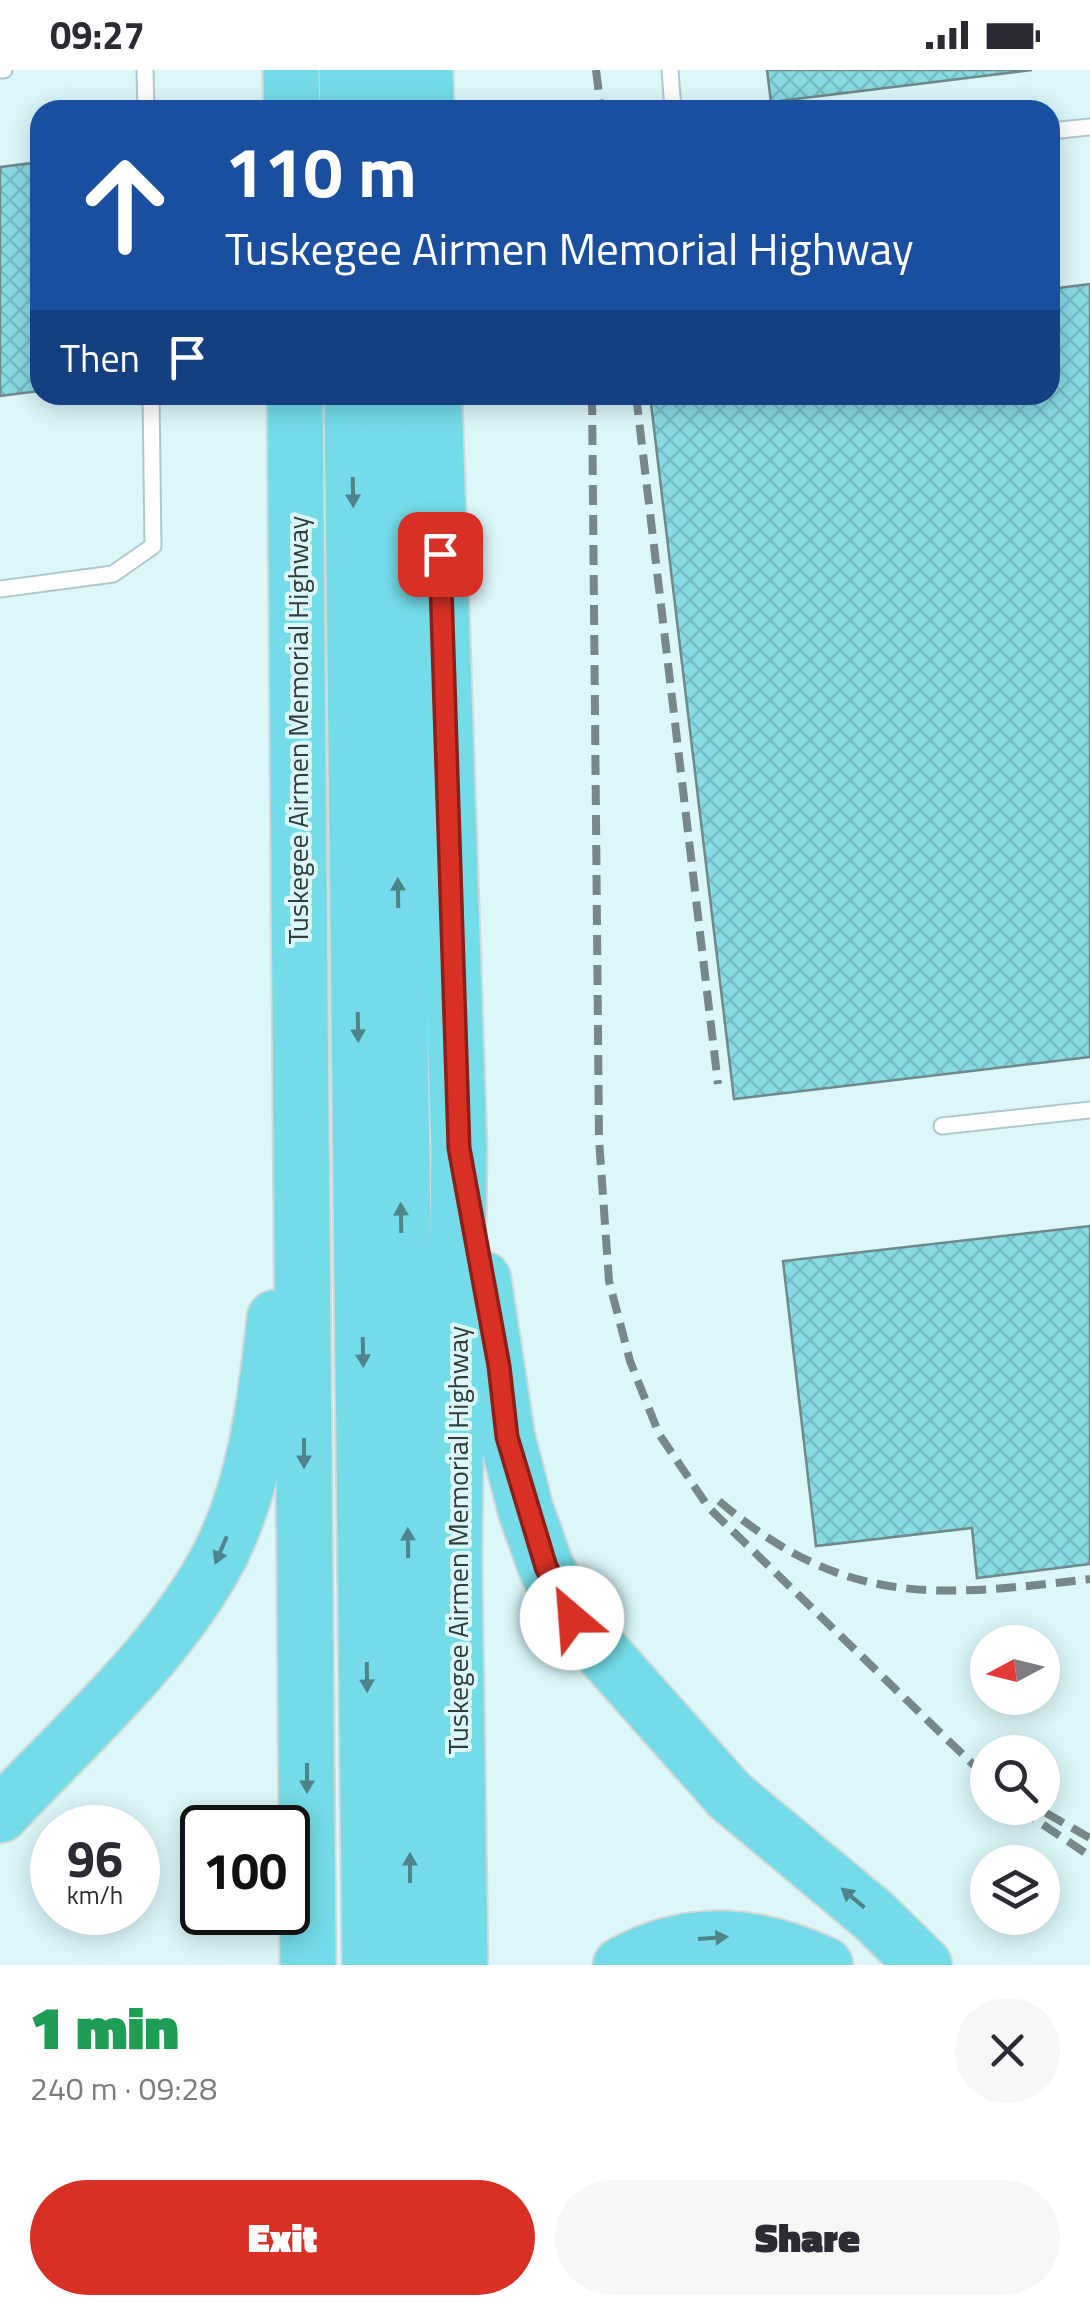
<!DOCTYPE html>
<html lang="en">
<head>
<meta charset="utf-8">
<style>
  :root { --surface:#fff; --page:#f7f7f7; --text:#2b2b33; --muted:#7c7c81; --accent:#d93025 }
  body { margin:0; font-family:"Titillium Web",sans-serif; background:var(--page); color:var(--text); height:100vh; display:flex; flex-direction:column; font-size:38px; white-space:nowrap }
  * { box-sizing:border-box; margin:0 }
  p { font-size:32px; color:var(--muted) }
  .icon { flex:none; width:55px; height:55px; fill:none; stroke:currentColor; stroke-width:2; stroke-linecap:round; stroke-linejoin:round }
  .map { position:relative; height:1895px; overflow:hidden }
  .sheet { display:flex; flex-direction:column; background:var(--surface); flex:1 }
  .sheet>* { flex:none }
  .hud { position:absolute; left:30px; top:30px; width:1030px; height:305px; border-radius:30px; box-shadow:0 5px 25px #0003; background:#1a4fa0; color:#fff; overflow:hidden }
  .needle { width:65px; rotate:263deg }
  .fabs { position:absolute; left:970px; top:1555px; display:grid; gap:20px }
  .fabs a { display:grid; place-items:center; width:90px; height:90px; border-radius:50%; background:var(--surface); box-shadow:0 5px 25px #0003; font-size:50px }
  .speed { position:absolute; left:30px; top:1735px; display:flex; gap:20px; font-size:50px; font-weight:700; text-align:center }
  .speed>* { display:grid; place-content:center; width:130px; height:130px; border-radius:50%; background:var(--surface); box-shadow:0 5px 25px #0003; line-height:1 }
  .speed small { font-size:25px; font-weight:400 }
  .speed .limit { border:5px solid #111; border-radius:15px; background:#fff; color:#111 }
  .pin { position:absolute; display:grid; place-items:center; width:85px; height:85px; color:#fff; margin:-42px; border-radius:20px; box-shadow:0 5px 15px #0006 }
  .me { position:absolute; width:110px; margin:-55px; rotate:333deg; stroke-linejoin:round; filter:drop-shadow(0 0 8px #0008) }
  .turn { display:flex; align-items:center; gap:35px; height:210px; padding:0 30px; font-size:45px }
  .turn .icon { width:130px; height:130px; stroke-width:2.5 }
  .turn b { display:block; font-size:70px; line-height:85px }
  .then { display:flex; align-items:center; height:95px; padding:0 30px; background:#0003; gap:20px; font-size:38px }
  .round { display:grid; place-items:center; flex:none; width:105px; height:105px; border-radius:52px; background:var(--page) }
  .head { display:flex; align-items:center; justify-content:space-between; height:170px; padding:0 30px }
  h1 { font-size:60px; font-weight:800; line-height:75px; color:#1e9e55 }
  .button { display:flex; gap:20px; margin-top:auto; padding:20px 30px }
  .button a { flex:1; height:115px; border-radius:60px; background:var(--accent); color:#fff; font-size:40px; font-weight:800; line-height:115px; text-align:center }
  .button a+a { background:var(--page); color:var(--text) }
  .status { display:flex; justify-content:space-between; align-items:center; height:70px; padding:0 50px; background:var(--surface); direction:ltr }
  .status svg { height:28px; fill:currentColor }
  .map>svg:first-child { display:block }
</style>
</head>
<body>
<div class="status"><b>09:27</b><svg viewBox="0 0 49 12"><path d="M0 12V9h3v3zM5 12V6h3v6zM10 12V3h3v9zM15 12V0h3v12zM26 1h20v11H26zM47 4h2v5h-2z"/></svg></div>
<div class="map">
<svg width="1090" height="1895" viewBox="0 0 1090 1895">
  <defs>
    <pattern id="building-cross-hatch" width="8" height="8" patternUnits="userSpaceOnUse" patternTransform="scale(2.5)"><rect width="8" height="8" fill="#88dae3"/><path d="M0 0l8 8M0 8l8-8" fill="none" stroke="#76bcc4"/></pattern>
  </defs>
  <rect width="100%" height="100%" fill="#dbf7fa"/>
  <g fill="url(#building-cross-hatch)" stroke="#70898c" stroke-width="2.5">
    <path d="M 767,0 L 1032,0 L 771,32 Z"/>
    <path d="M 40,92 L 40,321 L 0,326 L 0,97 Z"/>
    <path d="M 1090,214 L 1090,987 L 734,1029 L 650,325 L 1050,325 L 1050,219 Z"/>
    <path d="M 1090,1156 L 1090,1494 L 977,1508 L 972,1458 L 816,1476 L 783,1191 Z"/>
  </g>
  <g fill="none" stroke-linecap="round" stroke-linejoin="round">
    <defs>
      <g id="lane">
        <path d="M 0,0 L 4,0"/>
        <path d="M 145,0 L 146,40"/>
        <path d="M 670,0 L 673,40"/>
        <path d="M 1050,61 L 1090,57"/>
        <path d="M 0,519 L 113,504 L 153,476 L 151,325"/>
        <path d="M 942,1056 L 1090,1040"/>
      </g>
      <g id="highway">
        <path d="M 291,0 L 292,40"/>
        <path d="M 347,0 L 348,40"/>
        <path d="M 386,0 L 386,40"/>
        <path d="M 425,0 L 426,40"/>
        <path d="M 295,325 L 308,1895"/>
        <path d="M 352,325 L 370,1895"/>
        <path d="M 390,325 L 409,1542 L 410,1895"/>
        <path d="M 434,325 L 459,1078 L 454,1490 L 460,1895"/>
        <path d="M 483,1209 L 507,1367 L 526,1441 L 546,1497 L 572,1548 L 730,1726 L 873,1845 L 924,1895"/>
        <path d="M 0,1745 C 73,1667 160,1591 213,1498 C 255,1424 266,1331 275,1248"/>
        <path d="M 621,1895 C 689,1857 756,1863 825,1895"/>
      </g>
    </defs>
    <use href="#lane" stroke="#aec9cc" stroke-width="19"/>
    <use href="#highway" stroke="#d6d8d8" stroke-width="59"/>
    <use href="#lane" stroke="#fff" stroke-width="15"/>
    <use href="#highway" stroke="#73dce8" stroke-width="55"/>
    <g stroke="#77888a" stroke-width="8" stroke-dasharray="20 10" stroke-linecap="butt">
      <path d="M 596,0 L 601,40"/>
      <path d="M 592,325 L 599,1069 L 609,1211 L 630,1291 L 659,1364 L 709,1438 L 988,1709"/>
      <path d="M 636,325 L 718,1014"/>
      <path d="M 719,1431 C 845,1538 937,1527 1090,1509"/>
      <path d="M 1018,1738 L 1090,1786"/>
      <path d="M 1046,1743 L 1090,1768"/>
    </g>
  </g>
  <defs><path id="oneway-solid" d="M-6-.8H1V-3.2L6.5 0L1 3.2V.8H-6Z" transform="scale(2.5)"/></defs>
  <g fill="#4f848a">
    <use href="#oneway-solid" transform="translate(353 422) rotate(89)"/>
    <use href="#oneway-solid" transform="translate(398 823) rotate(-91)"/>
    <use href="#oneway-solid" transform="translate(358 957) rotate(89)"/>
    <use href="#oneway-solid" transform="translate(401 1148) rotate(-91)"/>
    <use href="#oneway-solid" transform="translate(363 1282) rotate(89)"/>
    <use href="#oneway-solid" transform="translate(304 1383) rotate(90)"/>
    <use href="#oneway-solid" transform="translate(408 1473) rotate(-91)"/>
    <use href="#oneway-solid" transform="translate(221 1480) rotate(113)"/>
    <use href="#oneway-solid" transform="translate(367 1607) rotate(89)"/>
    <use href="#oneway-solid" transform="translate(307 1708) rotate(90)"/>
    <use href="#oneway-solid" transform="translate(410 1798) rotate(-90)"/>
    <use href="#oneway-solid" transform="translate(853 1828) rotate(-140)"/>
    <use href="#oneway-solid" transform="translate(713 1868) rotate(-4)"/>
  </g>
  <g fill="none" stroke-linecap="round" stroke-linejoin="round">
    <defs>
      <path id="route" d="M 440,484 L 459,1078 L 499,1296 L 507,1367 L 546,1497 L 572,1548"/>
    </defs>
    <use href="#route" stroke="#8d1f18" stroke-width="25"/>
    <use href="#route" stroke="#d93025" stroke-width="18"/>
  </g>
  <g text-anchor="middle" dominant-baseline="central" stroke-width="8" stroke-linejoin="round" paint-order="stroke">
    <g font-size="28" fill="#313c3d" stroke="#dbf7fa">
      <text transform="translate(297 660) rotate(-90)">Tuskegee Airmen Memorial Highway</text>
      <text transform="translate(457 1470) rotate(-90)">Tuskegee Airmen Memorial Highway</text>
    </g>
  </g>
</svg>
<div class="fabs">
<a><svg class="needle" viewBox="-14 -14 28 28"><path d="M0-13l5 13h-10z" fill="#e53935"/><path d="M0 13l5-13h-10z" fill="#7c7c81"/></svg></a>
<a><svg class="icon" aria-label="search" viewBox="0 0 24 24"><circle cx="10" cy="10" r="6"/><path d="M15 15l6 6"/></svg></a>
<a><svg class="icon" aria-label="layers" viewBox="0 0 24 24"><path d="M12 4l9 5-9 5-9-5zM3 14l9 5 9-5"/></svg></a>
</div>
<div class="speed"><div>96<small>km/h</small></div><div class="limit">100</div></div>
<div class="pin" style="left:440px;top:484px;background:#d93025"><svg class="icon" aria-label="arrive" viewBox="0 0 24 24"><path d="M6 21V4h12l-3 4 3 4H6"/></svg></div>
<svg class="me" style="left:572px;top:1548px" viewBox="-20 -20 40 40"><circle r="19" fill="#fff"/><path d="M0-13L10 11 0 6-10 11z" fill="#d93025"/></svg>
<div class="hud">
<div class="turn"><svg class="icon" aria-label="ahead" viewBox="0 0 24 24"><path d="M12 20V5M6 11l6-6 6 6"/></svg><div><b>110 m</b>Tuskegee Airmen Memorial Highway</div></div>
<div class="then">Then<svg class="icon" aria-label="arrive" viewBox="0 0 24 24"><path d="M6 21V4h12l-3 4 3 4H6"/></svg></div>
</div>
</div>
<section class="sheet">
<div class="head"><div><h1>1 min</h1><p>240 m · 09:28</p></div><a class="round"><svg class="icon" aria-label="close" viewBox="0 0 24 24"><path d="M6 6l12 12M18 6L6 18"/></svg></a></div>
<div class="button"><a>Exit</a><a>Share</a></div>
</section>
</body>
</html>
